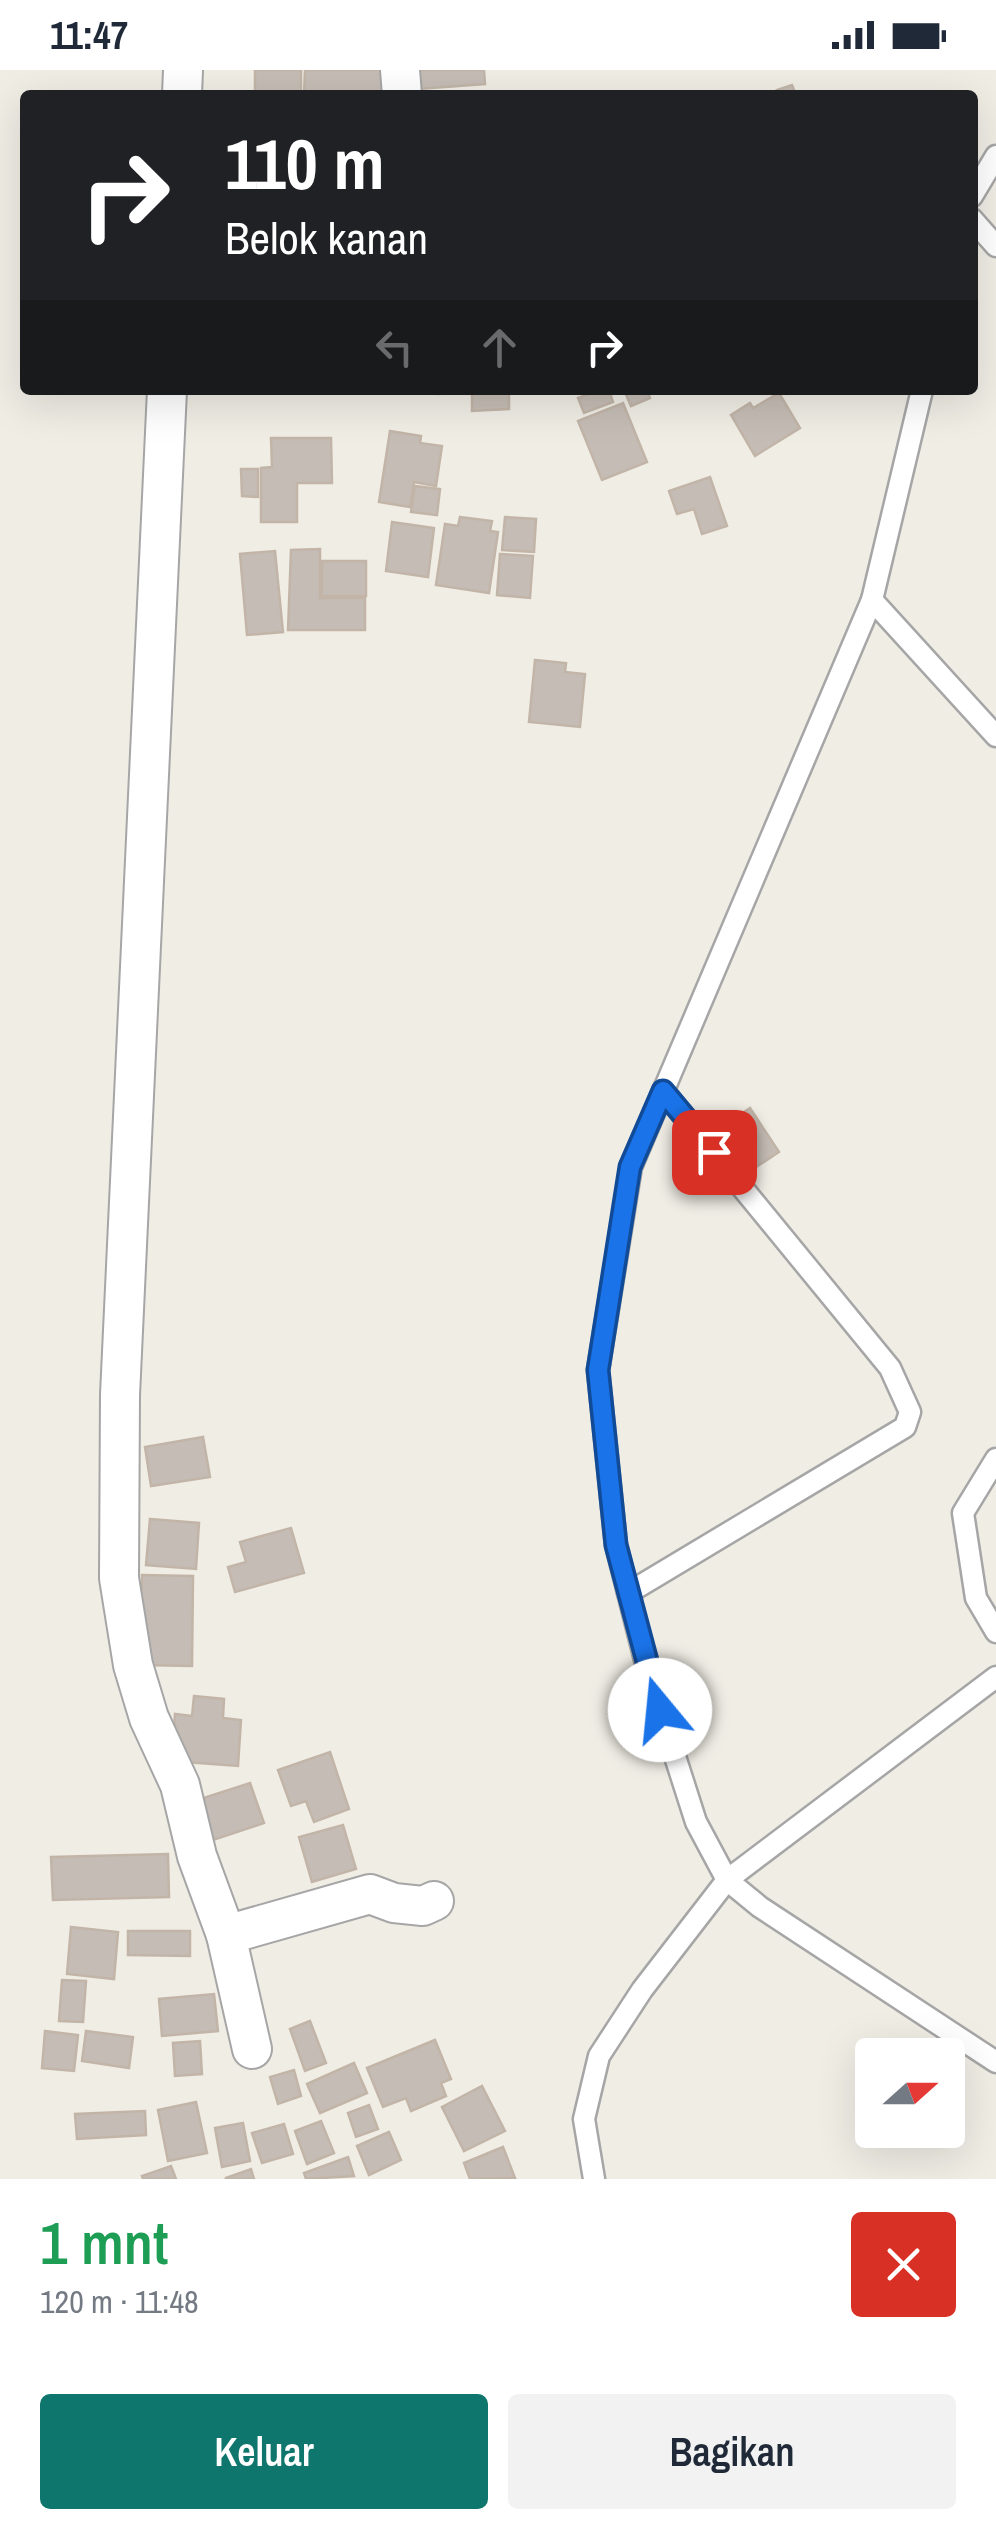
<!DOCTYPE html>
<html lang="id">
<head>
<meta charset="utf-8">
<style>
  :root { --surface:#fff; --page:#f2f2f3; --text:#1f2937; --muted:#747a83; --accent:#0f766e }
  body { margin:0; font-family:"Archivo Narrow",sans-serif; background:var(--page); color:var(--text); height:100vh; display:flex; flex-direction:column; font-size:38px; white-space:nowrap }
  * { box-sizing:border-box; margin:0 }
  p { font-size:32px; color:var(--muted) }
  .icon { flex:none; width:55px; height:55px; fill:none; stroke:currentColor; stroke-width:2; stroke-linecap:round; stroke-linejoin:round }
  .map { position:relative; height:2109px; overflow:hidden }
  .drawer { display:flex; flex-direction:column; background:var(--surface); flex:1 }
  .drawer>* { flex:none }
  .top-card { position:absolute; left:20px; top:20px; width:958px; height:305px; border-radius:10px; box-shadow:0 10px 40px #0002; background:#202124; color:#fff; overflow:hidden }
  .needle { width:65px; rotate:69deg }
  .buttons { position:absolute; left:855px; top:1968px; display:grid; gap:20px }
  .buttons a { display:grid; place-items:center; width:110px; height:110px; border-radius:10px; background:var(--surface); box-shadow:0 10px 40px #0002; font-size:50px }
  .pin { position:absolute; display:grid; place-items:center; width:85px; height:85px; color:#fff; margin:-42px; border-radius:20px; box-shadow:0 5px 15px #0006 }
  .me { position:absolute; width:110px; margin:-55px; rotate:343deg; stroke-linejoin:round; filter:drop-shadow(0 0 8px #0008) }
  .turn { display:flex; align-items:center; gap:35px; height:210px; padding:0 40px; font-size:45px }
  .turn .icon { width:130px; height:130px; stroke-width:2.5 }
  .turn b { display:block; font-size:70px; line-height:85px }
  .lanes { display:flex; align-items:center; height:95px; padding:0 40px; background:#0003; justify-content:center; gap:50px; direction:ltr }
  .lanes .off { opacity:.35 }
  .round { display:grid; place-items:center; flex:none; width:105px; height:105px; border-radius:10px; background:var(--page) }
  .overview { display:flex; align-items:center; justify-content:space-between; height:170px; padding:0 40px }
  h1 { font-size:60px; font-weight:600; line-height:75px; color:#1e9e55 }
  .button { display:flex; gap:20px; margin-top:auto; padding:20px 40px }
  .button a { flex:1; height:115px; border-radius:10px; background:var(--accent); color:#fff; font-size:40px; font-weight:600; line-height:115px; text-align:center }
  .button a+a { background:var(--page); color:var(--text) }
  .status { display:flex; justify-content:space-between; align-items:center; height:70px; padding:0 50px; background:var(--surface); direction:ltr }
  .status svg { height:28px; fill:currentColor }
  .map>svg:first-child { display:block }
</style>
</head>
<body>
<div class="status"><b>11:47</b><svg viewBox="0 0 49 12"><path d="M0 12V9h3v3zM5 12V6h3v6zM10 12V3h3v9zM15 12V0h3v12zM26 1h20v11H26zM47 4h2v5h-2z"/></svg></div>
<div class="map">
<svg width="996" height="2109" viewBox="0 0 996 2109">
  <rect width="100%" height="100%" fill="#f0ede5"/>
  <g fill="#c5bdb5" stroke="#c2b5a8" stroke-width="2.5">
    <rect x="255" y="0" width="46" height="25"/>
    <path d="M 305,0 L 386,0 L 386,25 L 304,25 Z"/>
    <path d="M 418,0 L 484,0 L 485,14 L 419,19 Z"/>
    <path d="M 792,15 L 796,25 L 779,25 L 777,20 Z"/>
    <path d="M 512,22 L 512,25 L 427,23 Z"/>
    <path d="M 439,320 L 509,320 L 509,339 L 472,341 L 472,322 L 439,324 Z"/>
    <path d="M 599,320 L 609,320 L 613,332 L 584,343 L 578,328 Z"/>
    <path d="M 624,320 L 647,320 L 650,328 L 631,336 Z"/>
    <path d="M 779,323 L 800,358 L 755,386 L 731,345 L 750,333 L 753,338 Z"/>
    <path d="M 623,333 L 647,392 L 602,410 L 578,351 Z"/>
    <path d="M 390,361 L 421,366 L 420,373 L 442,376 L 436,416 L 414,412 L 410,437 L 379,432 Z"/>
    <path d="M 271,368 L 331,368 L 332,413 L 297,413 L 297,452 L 261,452 L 261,398 L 272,397 Z"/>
    <path d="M 241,399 L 258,399 L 258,427 L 242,426 Z"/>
    <path d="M 710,407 L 727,456 L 702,464 L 694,439 L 677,444 L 669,421 Z"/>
    <path d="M 415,416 L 440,419 L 437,445 L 411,442 Z"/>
    <path d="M 460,447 L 492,451 L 490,461 L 498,462 L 489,523 L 436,515 L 445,454 L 458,456 Z"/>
    <path d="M 505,447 L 536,449 L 534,482 L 502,480 Z"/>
    <path d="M 392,452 L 434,458 L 428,507 L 386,501 Z"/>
    <path d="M 320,479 L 320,528 L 365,528 L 365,560 L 288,560 L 291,480 Z"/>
    <path d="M 275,481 L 283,562 L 247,565 L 240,484 Z"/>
    <path d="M 500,484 L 533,486 L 530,528 L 497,525 Z"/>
    <rect x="322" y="491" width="44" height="35"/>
    <path d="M 535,590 L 566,593 L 565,602 L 585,604 L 580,657 L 529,652 Z"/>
    <path d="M 750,1038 L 779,1082 L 750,1101 L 721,1057 Z"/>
    <path d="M 203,1367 L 210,1407 L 151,1416 L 145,1377 Z"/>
    <path d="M 150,1449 L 199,1453 L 196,1499 L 146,1495 Z"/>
    <path d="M 291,1458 L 304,1503 L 235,1522 L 228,1497 L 246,1492 L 240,1472 Z"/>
    <path d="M 142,1505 L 193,1506 L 192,1596 L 141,1595 Z"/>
    <path d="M 194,1626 L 224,1629 L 223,1648 L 241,1650 L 238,1696 L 172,1691 L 175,1644 L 192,1646 Z"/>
    <path d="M 330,1682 L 349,1739 L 314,1752 L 306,1731 L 291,1736 L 278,1700 Z"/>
    <path d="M 250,1713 L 264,1753 L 204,1773 L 191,1732 Z"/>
    <path d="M 343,1755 L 356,1799 L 312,1812 L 299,1767 Z"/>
    <path d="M 168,1784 L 169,1827 L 53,1830 L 51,1787 Z"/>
    <path d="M 71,1857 L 118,1862 L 114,1909 L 67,1904 Z"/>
    <path d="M 128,1861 L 190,1861 L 190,1886 L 128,1885 Z"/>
    <path d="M 62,1910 L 86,1911 L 83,1952 L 59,1951 Z"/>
    <path d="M 214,1924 L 218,1961 L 162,1966 L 159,1929 Z"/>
    <path d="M 310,1951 L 326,1993 L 305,2001 L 290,1959 Z"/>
    <path d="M 45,1961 L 78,1965 L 74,2001 L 42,1998 Z"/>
    <path d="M 86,1961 L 133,1967 L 129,1998 L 82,1991 Z"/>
    <path d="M 435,1970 L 451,2009 L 441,2013 L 446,2026 L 411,2041 L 406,2028 L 383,2037 L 367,1998 Z"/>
    <path d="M 200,1971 L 202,2004 L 175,2006 L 173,1973 Z"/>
    <path d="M 354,1993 L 367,2023 L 320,2043 L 307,2014 Z"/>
    <path d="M 294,2000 L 301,2026 L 278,2034 L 270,2007 Z"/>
    <path d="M 482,2016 L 505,2061 L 464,2081 L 442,2037 Z"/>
    <path d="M 196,2032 L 207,2083 L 168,2091 L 158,2040 Z"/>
    <path d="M 369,2035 L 378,2059 L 356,2067 L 348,2043 Z"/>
    <path d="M 145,2041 L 146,2065 L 77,2069 L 75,2044 Z"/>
    <path d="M 321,2051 L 334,2083 L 307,2094 L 295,2061 Z"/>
    <path d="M 243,2053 L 250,2091 L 222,2097 L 215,2058 Z"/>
    <path d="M 284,2054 L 293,2084 L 262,2093 L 252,2063 Z"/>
    <path d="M 389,2062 L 401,2090 L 369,2105 L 357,2076 Z"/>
    <path d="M 503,2077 L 515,2108 L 470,2109 L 464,2093 Z"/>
    <path d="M 348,2087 L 354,2106 L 306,2109 L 304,2103 Z"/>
    <path d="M 171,2096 L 176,2109 L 143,2109 L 142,2106 Z"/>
    <path d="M 251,2099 L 254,2109 L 226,2109 L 226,2108 Z"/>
  </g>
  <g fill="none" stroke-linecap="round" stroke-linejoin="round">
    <defs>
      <g id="service">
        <path d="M 972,126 L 996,86"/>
        <path d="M 972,149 L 996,176"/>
        <path d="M 922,320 L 872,530 L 631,1097 L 598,1300 L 616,1475 L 648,1602 L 696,1752 L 727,1810 L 760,1837 L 996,1992"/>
        <path d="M 872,530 L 996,666"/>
        <path d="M 996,1389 L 963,1443 L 976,1528 L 996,1562"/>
        <path d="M 628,1523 L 905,1357 L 910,1342 L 890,1298 L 663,1021"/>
        <path d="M 594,2109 L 584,2049 L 599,1986 L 642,1920 L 727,1810 L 996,1607"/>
      </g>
      <g id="minor">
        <path d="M 400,0 L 402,25"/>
        <path d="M 182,25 L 183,0"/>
        <path d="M 167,320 L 120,1325 L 119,1508 L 133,1595 L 149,1648 L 180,1715 L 197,1786 L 226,1865 L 252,1979"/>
        <path d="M 226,1865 L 370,1824 L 394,1833 L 423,1836 L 434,1831"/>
      </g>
    </defs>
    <use href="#service" stroke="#a6a6a6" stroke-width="25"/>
    <use href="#minor" stroke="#a6a6a6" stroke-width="42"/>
    <use href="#service" stroke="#fff" stroke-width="20"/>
    <use href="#minor" stroke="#fff" stroke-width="38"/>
  </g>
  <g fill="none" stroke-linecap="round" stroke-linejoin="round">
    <defs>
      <path id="route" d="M 660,1640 L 616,1475 L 598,1300 L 630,1097 L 663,1021 L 714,1082"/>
    </defs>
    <use href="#route" stroke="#114b97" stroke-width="25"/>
    <use href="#route" stroke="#1a73e8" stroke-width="18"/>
  </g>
</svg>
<div class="buttons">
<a><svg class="needle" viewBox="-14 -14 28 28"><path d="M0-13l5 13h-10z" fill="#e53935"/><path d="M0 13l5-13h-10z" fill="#747a83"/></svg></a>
</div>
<div class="pin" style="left:714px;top:1082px;background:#d93025"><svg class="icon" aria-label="arrive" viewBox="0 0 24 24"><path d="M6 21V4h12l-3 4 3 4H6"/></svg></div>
<svg class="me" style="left:660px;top:1640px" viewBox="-20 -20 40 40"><circle r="19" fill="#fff"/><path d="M0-13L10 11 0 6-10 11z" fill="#1a73e8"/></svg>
<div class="top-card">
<div class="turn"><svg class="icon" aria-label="right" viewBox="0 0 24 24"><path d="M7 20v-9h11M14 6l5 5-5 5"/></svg><div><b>110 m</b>Belok kanan</div></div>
<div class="lanes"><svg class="icon off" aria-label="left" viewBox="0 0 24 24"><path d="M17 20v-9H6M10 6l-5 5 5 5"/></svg><svg class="icon off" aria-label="ahead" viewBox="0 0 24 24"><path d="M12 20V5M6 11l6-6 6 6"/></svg><svg class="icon" aria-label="right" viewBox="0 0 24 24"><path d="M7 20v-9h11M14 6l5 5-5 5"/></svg></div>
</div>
</div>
<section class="drawer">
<div class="overview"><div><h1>1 mnt</h1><p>120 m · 11:48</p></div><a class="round" style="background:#d93025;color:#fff"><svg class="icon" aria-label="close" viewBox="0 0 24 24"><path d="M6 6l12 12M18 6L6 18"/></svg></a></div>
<div class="button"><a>Keluar</a><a>Bagikan</a></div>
</section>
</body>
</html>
